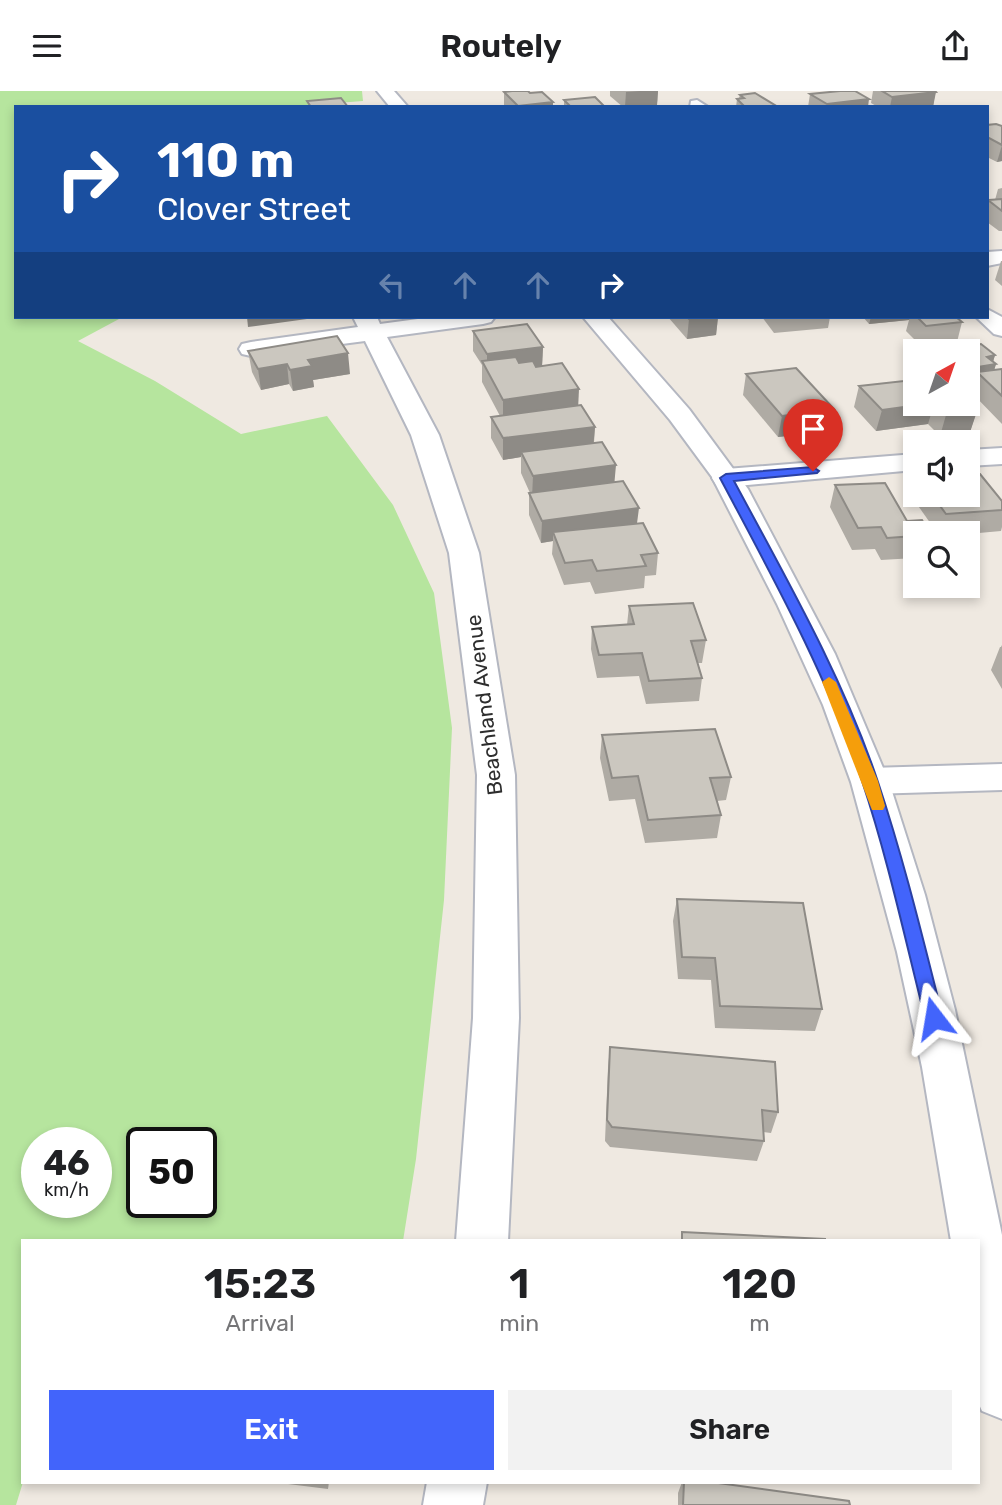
<!DOCTYPE html>
<html lang="en">
<head>
<meta charset="utf-8">
<style>
  :root { --surface:#fff; --page:#f2f2f2; --text:#202124; --muted:#757577; --accent:#4264fb }
  body { margin:0; font-family:Rubik,sans-serif; background:var(--page); color:var(--text); height:100vh; display:flex; flex-direction:column; font-size:26px; white-space:nowrap }
  * { box-sizing:border-box; margin:0 }
  p { font-size:23px; color:var(--muted) }
  .icon { flex:none; width:38px; height:38px; fill:none; stroke:currentColor; stroke-width:2; stroke-linecap:round; stroke-linejoin:round }
  .map { position:relative; flex:1; overflow:hidden }
  .drawer { position:absolute; left:21px; top:1148px; width:959px; height:245px; display:flex; flex-direction:column; background:var(--surface); border-radius:0px; box-shadow:0 4px 10px #0003 }
  .drawer>* { flex:none }
  .top-card { position:absolute; left:14px; top:14px; width:975px; height:214px; border-radius:0px; box-shadow:0 4px 10px #0003; background:#1a4fa0; color:#fff; overflow:hidden }
  .needle { width:46px; rotate:40deg }
  .controls { position:absolute; left:903px; top:248px; display:grid; gap:14px }
  .controls a { display:grid; place-items:center; width:77px; height:77px; border-radius:0px; background:var(--surface); box-shadow:0 4px 10px #0003; font-size:35px }
  .speed { position:absolute; left:21px; top:1036px; display:flex; gap:14px; font-size:35px; font-weight:700; text-align:center }
  .speed>* { display:grid; place-content:center; width:91px; height:91px; border-radius:50%; background:var(--surface); box-shadow:0 4px 10px #0003; line-height:1 }
  .speed small { font-size:18px; font-weight:400 }
  .speed .limit { border:4px solid #111; border-radius:10px; background:#fff; color:#111 }
  .pin { position:absolute; display:grid; place-items:center; width:60px; height:60px; color:#fff; margin:-72px -30px; border-radius:50% 50% 50% 0; rotate:-45deg; box-shadow:0 0 7px #0007 }
  .pin .icon { rotate:45deg }
  .me { position:absolute; width:77px; margin:-38px; rotate:346deg; stroke-linejoin:round; filter:drop-shadow(0 0 5px #0008) }
  .turn { display:flex; align-items:center; gap:24px; height:147px; padding:0 28px; font-size:32px }
  .turn .icon { width:91px; height:91px; stroke-width:2.5 }
  .turn b { display:block; font-size:49px; line-height:60px }
  .lanes { display:flex; align-items:center; height:66px; padding:0 28px; background:#0003; justify-content:center; gap:35px; direction:ltr }
  .lanes .off { opacity:.35 }
  .eta { display:flex; justify-content:space-evenly; align-items:center; height:119px; text-align:center }
  .eta b { font-size:42px; font-weight:600; line-height:49px }
  .primary-button { display:flex; gap:14px; margin-top:auto; padding:14px 28px }
  .primary-button a { flex:1; height:80px; border-radius:0px; background:var(--accent); color:#fff; font-size:28px; font-weight:600; line-height:80px; text-align:center }
  .primary-button a+a { background:var(--page); color:var(--text) }
  header { display:flex; justify-content:space-between; align-items:center; height:91px; padding:0 28px; background:var(--surface); font-size:32px; font-weight:600 }
  .map>svg:first-child { display:block }
</style>
</head>
<body>
<header><svg class="icon" aria-label="menu" viewBox="0 0 24 24"><path d="M4 6h16M4 12h16M4 18h16"/></svg>Routely<svg class="icon" aria-label="share" viewBox="0 0 24 24"><path d="M12 15V3M7 8l5-5 5 5M5 13v7h14v-7"/></svg></header>
<div class="map">
<svg width="1002" height="1414" viewBox="0 0 1002 1414">
  <rect width="100%" height="100%" fill="#efe9e1"/>
  <path fill="#b6e59e" fill-rule="evenodd" d="M 0,0 L 362,0 L 363,10 L 286,16 L 16,16 L 16,226 L 118,226 L 119,228 L 78,250 L 155,290 L 241,343 L 327,325 L 393,414 L 434,502 L 452,637 L 444,809 L 416,1068 L 403,1150 L 23,1150 L 23,1391 L 16,1414 L 0,1414 ZM 37,1052 L 96,1052 L 96,1111 L 37,1111 ZM 142,1052 L 201,1052 L 201,1111 L 142,1111 Z"/>
  <g fill="none" stroke-linecap="round" stroke-linejoin="round">
    <defs>
      <g id="minor">
        <path d="M 697,9 L 708,16 L 690,16 L 691,10 Z"/>
        <path d="M 1002,160 L 1002,172 L 987,175 L 987,161 Z"/>
        <path d="M 987,218 L 1002,226 L 1002,245 L 994,243 L 976,226 L 987,226 Z"/>
        <path d="M 353,226 L 377,226 L 380,233 L 433,226 L 495,226 L 491,231 L 483,233 L 387,246 L 439,344 L 479,462 L 515,684 L 519,927 L 508,1150 L 456,1150 L 473,927 L 477,684 L 449,462 L 411,344 L 365,250 L 251,265 L 242,263 L 239,258 L 242,253 L 251,251 L 358,236 Z"/>
        <path d="M 1002,357 L 1002,373 L 968,375 L 968,359 Z"/>
        <path d="M 915,363 L 915,379 L 726,396 L 716,393 L 712,387 L 716,381 L 726,378 Z"/>
        <path d="M 1002,673 L 1002,699 L 870,703 L 857,700 L 851,690 L 857,680 L 870,677 Z"/>
        <path d="M 427,1391 L 487,1391 L 483,1414 L 423,1414 Z"/>
      </g>
      <g id="secondary">
        <path d="M 377,0 L 394,0 L 408,16 L 390,16 Z"/>
        <path d="M 583,226 L 608,226 L 689,318 L 748,398 L 835,563 L 889,691 L 925,804 L 955,919 L 1002,1144 L 1002,1328 L 982,1320 L 978,1311 L 978,1150 L 951,1150 L 922,976 L 897,861 L 851,691 L 823,614 L 777,513 L 712,386 L 670,329 Z"/>
      </g>
    </defs>
    <use href="#minor" stroke="#b4b7c1" stroke-width="4"/>
    <use href="#secondary" stroke="#b4b7c1" stroke-width="4"/>
    <use href="#minor" fill="#fff" fill-rule="evenodd"/>
    <use href="#secondary" fill="#fff" fill-rule="evenodd"/>
  </g>
  <g fill="#afaba4">
    <path d="M 610,0 L 658,0 L 657,14 L 642,16 L 623,16 L 610,5 Z"/>
    <path d="M 873,0 L 935,0 L 933,16 L 878,16 L 871,12 Z"/>
    <path d="M 504,1 L 530,2 L 553,11 L 553,16 L 504,16 Z"/>
    <path d="M 810,3 L 868,16 L 808,16 Z"/>
    <path d="M 740,4 L 778,16 L 736,16 L 737,8 L 739,7 Z"/>
    <path d="M 564,9 L 604,16 L 564,16 Z"/>
    <path d="M 987,34 L 1002,35 L 1002,70 L 997,71 L 987,66 Z"/>
    <path d="M 1002,97 L 1002,140 L 999,140 L 987,131 L 987,113 L 988,109 L 995,109 L 998,98 Z"/>
    <path d="M 1001,170 L 1002,170 L 1002,195 L 995,189 Z"/>
    <path d="M 668,226 L 718,226 L 716,244 L 687,248 Z"/>
    <path d="M 762,226 L 830,226 L 828,237 L 774,242 Z"/>
    <path d="M 863,226 L 956,226 L 962,231 L 957,251 L 921,255 L 906,240 L 909,229 L 869,233 Z"/>
    <path d="M 473,240 L 543,256 L 542,275 L 578,314 L 595,336 L 594,352 L 637,432 L 658,462 L 656,484 L 645,485 L 644,497 L 595,503 L 590,491 L 564,494 L 552,463 L 553,450 L 541,452 L 529,424 L 529,402 L 530,402 L 521,382 L 521,366 L 503,369 L 491,347 L 491,326 L 500,325 L 482,291 L 482,274 L 473,260 Z"/>
    <path d="M 981,253 L 995,264 L 993,271 L 996,273 L 994,279 L 1002,278 L 1002,333 L 971,301 L 972,296 L 968,297 L 968,261 L 948,261 L 949,257 Z"/>
    <path d="M 248,260 L 350,283 L 313,289 L 314,296 L 293,300 L 289,293 L 261,299 L 252,281 Z"/>
    <path d="M 746,283 L 829,340 L 778,346 L 743,304 Z"/>
    <path d="M 859,295 L 915,313 L 968,313 L 977,320 L 970,341 L 940,345 L 928,333 L 876,340 L 854,316 Z"/>
    <path d="M 835,394 L 907,430 L 915,443 L 915,467 L 881,469 L 875,458 L 852,459 L 830,416 Z"/>
    <path d="M 915,404 L 968,404 L 1002,410 L 1002,436 L 1001,440 L 968,443 L 938,443 L 914,409 Z"/>
    <path d="M 629,515 L 706,549 L 702,572 L 698,572 L 702,587 L 699,610 L 646,613 L 639,585 L 597,587 L 591,558 L 592,536 L 627,534 Z"/>
    <path d="M 1002,554 L 1002,598 L 991,579 L 1000,556 L 1001,556 Z"/>
    <path d="M 602,644 L 731,686 L 726,709 L 717,710 L 721,724 L 717,747 L 645,752 L 635,708 L 609,710 L 600,667 Z"/>
    <path d="M 677,808 L 822,918 L 815,940 L 715,937 L 711,889 L 678,888 L 673,830 Z"/>
    <path d="M 610,956 L 778,1021 L 771,1042 L 763,1041 L 764,1050 L 757,1070 L 610,1056 L 605,1050 L 608,977 Z"/>
    <path d="M 272,1391 L 329,1391 L 328,1398 Z"/>
    <path d="M 682,1391 L 711,1391 L 850,1414 L 678,1414 L 678,1402 Z"/>
  </g>
  <g fill="#8e8b86">
    <path d="M 640,0 L 658,0 L 657,14 L 625,16 L 626,1 Z"/>
    <path d="M 936,1 L 933,16 L 890,16 L 892,6 Z"/>
    <path d="M 869,8 L 868,16 L 827,16 L 827,13 Z"/>
    <path d="M 553,11 L 553,16 L 518,16 L 518,15 Z"/>
    <path d="M 1002,54 L 1002,70 L 997,71 Z"/>
    <path d="M 247,226 L 307,226 L 307,228 L 248,236 Z"/>
    <path d="M 708,226 L 718,226 L 716,244 L 687,248 L 689,228 Z"/>
    <path d="M 871,226 L 910,226 L 909,229 L 869,233 Z"/>
    <path d="M 543,256 L 542,276 L 487,281 L 487,263 Z"/>
    <path d="M 348,262 L 350,283 L 313,289 L 314,296 L 293,300 L 290,279 L 308,269 Z"/>
    <path d="M 995,264 L 992,274 L 996,273 L 990,293 L 977,281 L 972,296 L 968,297 L 968,290 L 972,277 L 987,266 Z"/>
    <path d="M 287,273 L 289,293 L 261,299 L 258,278 Z"/>
    <path d="M 579,298 L 578,319 L 503,330 L 503,309 Z"/>
    <path d="M 926,313 L 934,313 L 928,333 L 876,340 L 882,319 Z"/>
    <path d="M 834,318 L 829,340 L 778,346 L 782,325 Z"/>
    <path d="M 977,320 L 970,341 L 940,345 L 946,324 Z"/>
    <path d="M 595,336 L 593,358 L 521,361 L 521,366 L 503,369 L 503,347 Z"/>
    <path d="M 616,374 L 614,396 L 532,407 L 533,385 Z"/>
    <path d="M 639,417 L 636,440 L 553,441 L 553,450 L 541,452 L 542,430 Z"/>
  </g>
  <g fill="#cbc7bf" stroke="#8e8b86" stroke-width="2">
    <path d="M 512,0 L 528,0 L 530,2 L 542,1 L 553,11 L 518,15 L 504,1 Z"/>
    <path d="M 840,0 L 855,0 L 869,8 L 827,13 L 810,3 Z"/>
    <path d="M 882,0 L 935,0 L 936,1 L 892,6 Z"/>
    <path d="M 755,2 L 778,16 L 745,16 L 737,8 L 744,7 L 740,4 Z"/>
    <path d="M 595,6 L 604,15 L 571,16 L 564,9 Z"/>
    <path d="M 341,7 L 348,16 L 311,16 L 307,10 Z"/>
    <path d="M 996,33 L 1002,35 L 1002,54 L 987,46 L 987,34 Z"/>
    <path d="M 1002,108 L 1002,120 L 988,109 Z"/>
    <path d="M 687,226 L 708,226 L 689,228 Z"/>
    <path d="M 917,226 L 956,226 L 962,231 L 926,235 Z"/>
    <path d="M 527,233 L 543,256 L 487,263 L 473,240 Z"/>
    <path d="M 337,245 L 348,262 L 308,269 L 312,275 L 290,279 L 287,273 L 258,278 L 248,260 Z"/>
    <path d="M 981,253 L 995,264 L 987,266 L 996,273 L 972,277 L 968,273 L 968,261 L 953,261 L 949,257 Z"/>
    <path d="M 516,266 L 519,272 L 533,270 L 536,276 L 562,272 L 579,298 L 503,309 L 482,270 Z"/>
    <path d="M 796,277 L 834,318 L 782,325 L 746,283 Z"/>
    <path d="M 1002,278 L 1002,305 L 977,281 Z"/>
    <path d="M 913,289 L 915,291 L 915,313 L 926,313 L 882,319 L 859,295 Z"/>
    <path d="M 968,312 L 977,320 L 946,324 L 935,313 L 968,313 Z"/>
    <path d="M 581,314 L 595,336 L 503,347 L 491,326 Z"/>
    <path d="M 602,351 L 616,374 L 533,385 L 521,361 Z"/>
    <path d="M 980,383 L 1002,410 L 1002,419 L 946,423 L 932,404 L 968,404 L 968,384 Z"/>
    <path d="M 623,390 L 639,417 L 542,430 L 529,402 Z"/>
    <path d="M 885,392 L 907,430 L 922,429 L 930,443 L 915,443 L 915,445 L 887,447 L 881,436 L 858,437 L 835,394 Z"/>
    <path d="M 643,432 L 658,462 L 641,464 L 646,475 L 597,480 L 592,469 L 565,472 L 553,441 Z"/>
    <path d="M 693,512 L 706,549 L 691,550 L 702,587 L 649,590 L 642,562 L 599,564 L 592,536 L 634,533 L 629,515 Z"/>
    <path d="M 715,638 L 731,686 L 710,687 L 721,724 L 648,729 L 638,685 L 612,687 L 602,644 Z"/>
    <path d="M 677,808 L 803,812 L 822,918 L 720,915 L 715,867 L 682,866 Z"/>
    <path d="M 610,956 L 775,971 L 778,1021 L 762,1019 L 764,1050 L 612,1036 L 607,1029 Z"/>
    <path d="M 682,1141 L 825,1148 L 825,1150 L 682,1150 Z"/>
    <path d="M 684,1391 L 711,1391 L 849,1410 L 850,1414 L 683,1414 Z"/>
  </g>
  <path fill="#4264fb" stroke="#2b41a3" stroke-width="2" d="M 813,376 L 819,380 L 817,382 L 734,390 C 786,487 843,586 878,691 C 904,769 923,848 943,927 L 941,933 L 934,935 L 927,933 L 925,927 C 905,848 888,768 862,690 C 827,584 772,485 720,387 L 726,383 Z"/>
  <path fill="#f59e0b" d="M 829,586 L 836,591 L 878,690 L 885,715 L 883,719 L 872,719 L 822,591 Z"/>
  <g text-anchor="middle" dominant-baseline="central" stroke-width="5" stroke-linejoin="round" paint-order="stroke">
    <g font-size="21" fill="#2e2e2e" stroke="#fff">
      <text transform="translate(484 614) rotate(-97)">Beachland Avenue</text>
    </g>
  </g>
</svg>
<div class="controls">
<a><svg class="needle" viewBox="-14 -14 28 28"><path d="M0-13l5 13h-10z" fill="#e53935"/><path d="M0 13l5-13h-10z" fill="#757577"/></svg></a>
<a><svg class="icon" aria-label="sound" viewBox="0 0 24 24"><path d="M4 9h4l5-4v14l-5-4H4zM17 9q2 3 0 6"/></svg></a>
<a><svg class="icon" aria-label="search" viewBox="0 0 24 24"><circle cx="10" cy="10" r="6"/><path d="M15 15l6 6"/></svg></a>
</div>
<div class="speed"><div>46<small>km/h</small></div><div class="limit">50</div></div>
<div class="pin" style="left:813px;top:380px;background:#d93025"><svg class="icon" aria-label="arrive" viewBox="0 0 24 24"><path d="M6 21V4h12l-3 4 3 4H6"/></svg></div>
<svg class="me" style="left:934px;top:927px" viewBox="-20 -20 40 40"><path d="M0-17L14 15 0 8-14 15z" fill="#4264fb" stroke="#fff" stroke-width="4"/></svg>
<div class="top-card">
<div class="turn"><svg class="icon" aria-label="right" viewBox="0 0 24 24"><path d="M7 20v-9h11M14 6l5 5-5 5"/></svg><div><b>110 m</b>Clover Street</div></div>
<div class="lanes"><svg class="icon off" aria-label="left" viewBox="0 0 24 24"><path d="M17 20v-9H6M10 6l-5 5 5 5"/></svg><svg class="icon off" aria-label="ahead" viewBox="0 0 24 24"><path d="M12 20V5M6 11l6-6 6 6"/></svg><svg class="icon off" aria-label="ahead" viewBox="0 0 24 24"><path d="M12 20V5M6 11l6-6 6 6"/></svg><svg class="icon" aria-label="right" viewBox="0 0 24 24"><path d="M7 20v-9h11M14 6l5 5-5 5"/></svg></div>
</div>
<section class="drawer">
<div class="eta">
<div><b>15:23</b><p>Arrival</p></div>
<div><b>1</b><p>min</p></div>
<div><b>120</b><p>m</p></div>
</div>
<div class="primary-button"><a>Exit</a><a>Share</a></div>
</section>
</div>
</body>
</html>
